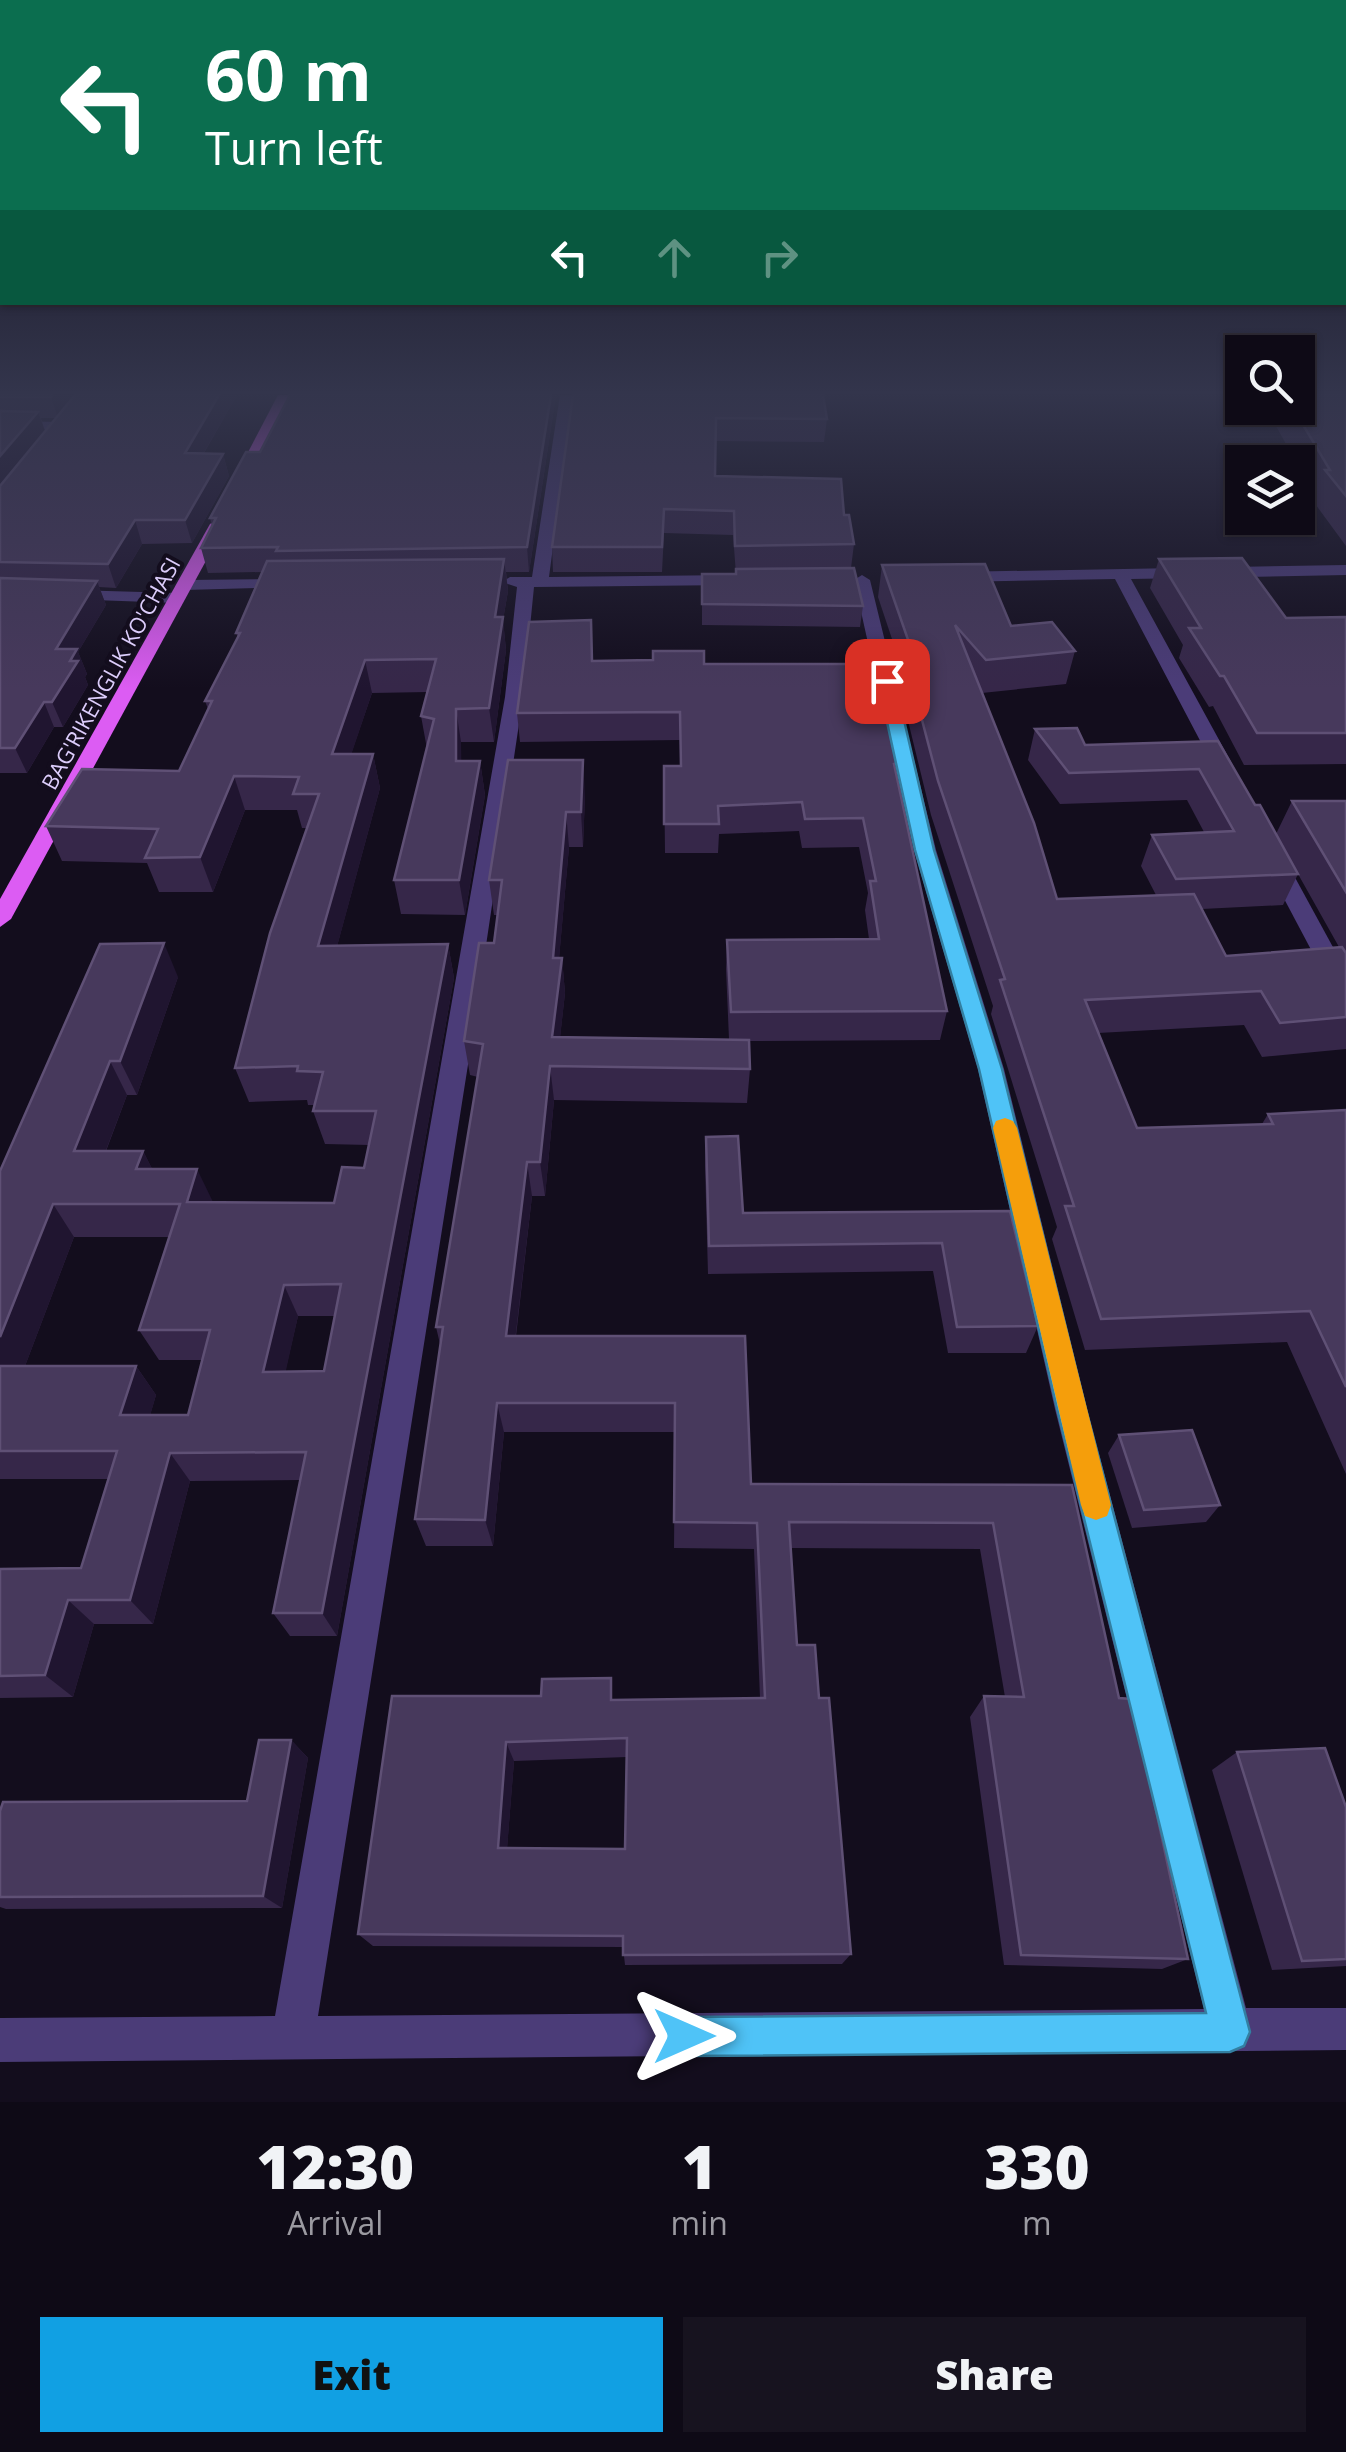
<!DOCTYPE html>
<html lang="en">
<head>
<meta charset="utf-8">
<style>
  :root { --surface:#0e0a16; --page:#17131f; --text:#f1f3f6; --muted:#9b9aa1; --line:#2e2b35; --accent:#11a0e3 }
  body { margin:0; font-family:"Open Sans",sans-serif; background:var(--page); color:var(--text); height:100vh; display:flex; flex-direction:column; font-size:38px; white-space:nowrap }
  * { box-sizing:border-box; margin:0 }
  p { font-size:32px; color:var(--muted) }
  .icon { flex:none; width:55px; height:55px; fill:none; stroke:currentColor; stroke-width:2; stroke-linecap:round; stroke-linejoin:round }
  .map { position:relative; height:2102px; overflow:hidden }
  .details { display:flex; flex-direction:column; background:var(--surface); flex:1 }
  .details>* { flex:none }
  .guide { position:absolute; left:0px; top:0px; width:1348px; height:305px; box-shadow:0 2px 8px #0004,0 0 0 2px var(--line); background:#0b6e4f; color:#fff; overflow:hidden }
  .buttons { position:absolute; left:1225px; top:335px; display:grid; gap:20px }
  .buttons a { display:grid; place-items:center; width:90px; height:90px; border-radius:0px; background:var(--surface); box-shadow:0 2px 8px #0004,0 0 0 2px var(--line); font-size:50px }
  .pin { position:absolute; display:grid; place-items:center; width:85px; height:85px; color:#fff; margin:-42px; border-radius:20px; box-shadow:0 5px 15px #0006 }
  .me { position:absolute; width:110px; margin:-55px; rotate:90deg; stroke-linejoin:round; filter:drop-shadow(0 0 8px #0008) }
  .turn { display:flex; align-items:center; gap:35px; height:210px; padding:0 40px; font-size:45px }
  .turn .icon { width:130px; height:130px; stroke-width:2.5 }
  .turn b { display:block; font-size:70px; line-height:85px }
  .lanes { display:flex; align-items:center; height:95px; padding:0 40px; background:#0003; justify-content:center; gap:50px; direction:ltr }
  .lanes .off { opacity:.35 }
  .eta { display:flex; justify-content:space-evenly; align-items:center; height:170px; text-align:center }
  .eta b { font-size:60px; font-weight:800; line-height:70px }
  .cta { display:flex; gap:20px; margin-top:auto; padding:20px 40px }
  .cta a { flex:1; height:115px; border-radius:0px; background:var(--accent); color:#111; font-size:40px; font-weight:800; line-height:115px; text-align:center }
  .cta a+a { background:var(--page); color:var(--text) }
  .map>svg:first-child { display:block }
</style>
</head>
<body>
<div class="map">
<svg width="1346" height="2102" viewBox="0 0 1346 2102">
  <rect width="100%" height="100%" fill="#130d1d"/>
  <g fill="none" stroke-linecap="round" stroke-linejoin="round">
    <g fill="#4b3c78" fill-rule="evenodd">
      <path d="M 560,395 L 573,395 L 549,577 L 735,575 L 743,580 L 735,585 L 534,587 L 523,697 L 473,1033 L 318,2016 L 1204,2009 L 1055,1409 L 978,1069 L 914,850 L 854,580 L 862,575 L 870,580 L 936,850 L 1004,1069 L 1087,1409 L 1246,2008 L 1346,2008 L 1346,2050 L 0,2062 L 0,2018 L 275,2016 L 505,697 L 517,587 L 502,582 L 510,577 L 532,577 Z"/>
      <path d="M 0,421 L 65,422 L 72,426 L 65,430 L 0,429 Z"/>
      <path d="M 1346,565 L 1346,575 L 1131,579 L 1235,769 L 1225,775 L 1215,769 L 1115,579 L 955,582 L 947,577 L 955,572 Z"/>
      <path d="M 290,579 L 296,581 L 296,587 L 185,590 L 177,585 L 185,580 Z"/>
      <path d="M 72,590 L 177,593 L 185,598 L 177,603 L 66,599 L 66,591 Z"/>
      <path d="M 1275,854 L 1286,861 L 1346,971 L 1346,1002 L 1334,993 L 1264,861 Z"/>
    </g>
    <g fill="#dc5cf3" fill-rule="evenodd">
      <path d="M 278,395 L 291,395 L 248,479 L 236,482 L 234,479 Z"/>
      <path d="M 218,519 L 226,524 L 11,919 L 0,927 L 0,899 L 210,524 Z"/>
    </g>
  </g>
  <g fill="#362749" fill-rule="evenodd">
    <path d="M 0,395 L 237,395 L 204,453 L 223,454 L 229,476 L 192,543 L 142,544 L 116,588 L 99,587 L 106,605 L 78,652 L 87,674 L 85,677 L 88,685 L 63,727 L 54,727 L 27,773 L 0,773 ZM 41,418 L 56,418 L 45,431 Z"/>
    <path d="M 556,395 L 529,572 L 506,572 L 508,591 L 503,620 L 506,650 L 494,742 L 461,742 L 461,761 L 480,761 L 485,795 L 465,915 L 401,914 L 394,880 L 427,749 L 421,716 L 428,692 L 372,693 L 351,754 L 373,754 L 380,788 L 337,946 L 448,944 L 454,978 L 337,1636 L 290,1636 L 273,1613 L 300,1480 L 190,1481 L 153,1624 L 94,1624 L 73,1697 L 0,1698 L 0,1569 L 81,1568 L 109,1479 L 0,1479 L 0,1171 L 178,977 L 137,1095 L 127,1095 L 106,1151 L 143,1151 L 152,1169 L 213,1202 L 334,1203 L 364,1168 L 369,1145 L 325,1144 L 313,1111 L 315,1105 L 308,1105 L 307,1100 L 249,1102 L 235,1068 L 308,828 L 302,828 L 297,810 L 245,810 L 213,892 L 159,892 L 147,863 L 62,861 L 46,826 L 179,771 L 208,709 L 205,701 L 238,638 L 236,633 L 262,572 L 208,573 L 201,548 L 212,526 L 210,518 L 260,452 ZM 74,1237 L 170,1237 L 139,1330 L 159,1360 L 202,1360 L 188,1415 L 150,1415 L 156,1395 L 136,1366 L 25,1366 ZM 298,1316 L 335,1316 L 324,1371 L 285,1372 Z"/>
    <path d="M 573,395 L 827,419 L 824,442 L 715,441 L 715,476 L 844,515 L 854,544 L 851,568 L 863,606 L 860,627 L 702,625 L 702,574 L 736,574 L 733,535 L 664,533 L 662,572 L 553,572 L 552,547 Z"/>
    <path d="M 1346,395 L 1346,546 L 1313,501 L 1315,496 L 1298,462 L 1296,462 L 1266,408 L 1298,408 Z"/>
    <path d="M 1159,559 L 1286,618 L 1346,617 L 1346,764 L 1244,765 L 1213,706 L 1209,707 L 1179,658 L 1183,645 L 1150,588 Z"/>
    <path d="M 882,565 L 1011,626 L 1075,651 L 1066,684 L 982,693 L 1057,899 L 1156,895 L 1141,866 L 1152,835 L 1204,832 L 1187,800 L 1060,804 L 1028,760 L 1035,729 L 1085,745 L 1218,741 L 1255,805 L 1276,834 L 1292,801 L 1346,801 L 1346,1049 L 1262,1057 L 1244,1025 L 1098,1033 L 1137,1128 L 1262,1124 L 1268,1114 L 1346,1110 L 1346,1474 L 1287,1342 L 1085,1350 L 1052,1239 L 1057,1227 L 991,1014 L 993,1006 L 931,815 L 901,692 L 904,675 L 878,597 ZM 1298,874 L 1339,947 L 1226,956 L 1202,909 L 1283,905 Z"/>
    <path d="M 593,661 L 704,664 L 902,762 L 898,784 L 947,1011 L 940,1040 L 749,1041 L 750,1069 L 747,1103 L 554,1100 L 545,1196 L 532,1196 L 516,1336 L 745,1336 L 751,1484 L 1072,1485 L 1119,1698 L 1188,1959 L 1162,1969 L 1004,1965 L 970,1717 L 984,1696 L 1005,1697 L 980,1549 L 791,1548 L 797,1645 L 819,1698 L 851,1954 L 842,1964 L 625,1965 L 623,1947 L 373,1946 L 358,1934 L 392,1696 L 614,1700 L 760,1698 L 754,1549 L 674,1548 L 675,1432 L 504,1432 L 493,1546 L 426,1546 L 415,1519 L 440,1344 L 436,1327 L 478,1077 L 470,1075 L 464,1041 L 494,943 L 498,915 L 494,915 L 489,880 L 585,795 L 583,847 L 569,847 L 559,958 L 562,958 L 565,993 L 560,1037 L 729,1039 L 726,969 L 727,940 L 869,939 L 865,910 L 868,893 L 859,847 L 802,848 L 799,831 L 719,834 L 718,853 L 665,853 L 664,766 L 680,766 L 680,740 L 520,742 L 517,713 ZM 627,1757 L 625,1849 L 507,1848 L 514,1761 Z"/>
    <path d="M 706,1137 L 743,1213 L 1010,1211 L 1038,1326 L 1026,1353 L 948,1353 L 933,1271 L 708,1274 L 705,1166 Z"/>
    <path d="M 1119,1435 L 1220,1505 L 1206,1522 L 1132,1528 L 1108,1453 Z"/>
    <path d="M 291,1740 L 308,1758 L 282,1908 L 6,1909 L 0,1907 L 0,1811 L 247,1801 Z"/>
    <path d="M 1237,1752 L 1346,1807 L 1346,1966 L 1272,1970 L 1212,1770 Z"/>
  </g>
  <g fill="#201530">
    <path d="M 52,395 L 77,395 L 58,418 L 51,397 Z"/>
    <path d="M 219,395 L 237,395 L 191,475 L 185,453 Z"/>
    <path d="M 551,395 L 556,395 L 529,572 L 527,547 Z"/>
    <path d="M 38,412 L 46,434 L 0,489 L 0,456 Z"/>
    <path d="M 223,454 L 229,476 L 192,543 L 185,520 Z"/>
    <path d="M 135,520 L 142,544 L 116,588 L 108,564 Z"/>
    <path d="M 504,559 L 508,591 L 503,620 L 506,650 L 494,742 L 489,708 L 495,617 Z"/>
    <path d="M 97,581 L 106,605 L 78,652 L 87,674 L 85,677 L 88,685 L 63,727 L 52,702 L 56,649 Z"/>
    <path d="M 365,660 L 372,693 L 340,788 L 332,754 Z"/>
    <path d="M 44,702 L 54,727 L 27,773 L 15,748 Z"/>
    <path d="M 456,709 L 461,742 L 462,795 L 456,761 Z"/>
    <path d="M 373,754 L 380,788 L 328,980 L 318,946 Z"/>
    <path d="M 583,760 L 585,795 L 583,847 L 581,812 Z"/>
    <path d="M 480,761 L 485,795 L 465,915 L 459,880 Z"/>
    <path d="M 902,762 L 897,791 L 894,764 Z"/>
    <path d="M 234,776 L 245,810 L 213,892 L 200,857 Z"/>
    <path d="M 566,812 L 569,847 L 556,993 L 553,958 Z"/>
    <path d="M 164,943 L 178,977 L 137,1095 L 120,1061 Z"/>
    <path d="M 448,944 L 454,978 L 337,1636 L 322,1613 Z"/>
    <path d="M 562,958 L 565,993 L 557,1066 L 552,1037 Z"/>
    <path d="M 110,1061 L 127,1095 L 93,1184 L 74,1151 Z"/>
    <path d="M 550,1066 L 554,1100 L 545,1196 L 540,1162 Z"/>
    <path d="M 143,1151 L 160,1184 L 136,1169 Z"/>
    <path d="M 527,1162 L 532,1196 L 512,1366 L 506,1336 Z"/>
    <path d="M 197,1169 L 213,1202 L 187,1202 Z"/>
    <path d="M 53,1204 L 74,1237 L 14,1395 L 0,1379 L 0,1337 Z"/>
    <path d="M 284,1285 L 298,1316 L 279,1402 L 263,1372 Z"/>
    <path d="M 136,1366 L 156,1395 L 142,1444 L 120,1415 Z"/>
    <path d="M 497,1403 L 504,1432 L 493,1546 L 485,1520 Z"/>
    <path d="M 170,1453 L 190,1481 L 153,1624 L 130,1600 Z"/>
    <path d="M 68,1600 L 94,1624 L 73,1697 L 45,1675 Z"/>
    <path d="M 291,1740 L 308,1758 L 282,1908 L 263,1896 Z"/>
    <path d="M 506,1742 L 514,1761 L 506,1863 L 498,1848 Z"/>
  </g>
  <g fill="#47395c" stroke="#5f5075" stroke-width="2.5" fill-rule="evenodd">
    <path d="M 0,395 L 52,395 L 51,397 L 0,397 Z"/>
    <path d="M 75,395 L 219,395 L 185,453 L 223,454 L 185,520 L 135,520 L 108,564 L 0,562 L 0,486 Z"/>
    <path d="M 290,395 L 551,395 L 527,547 L 276,551 L 278,547 L 201,548 L 216,518 L 210,518 L 246,452 L 260,452 Z"/>
    <path d="M 573,395 L 823,395 L 827,419 L 716,418 L 715,476 L 841,479 L 844,515 L 849,515 L 854,544 L 735,546 L 734,511 L 664,509 L 662,547 L 552,547 Z"/>
    <path d="M 1298,395 L 1346,395 L 1346,496 L 1325,470 L 1330,470 L 1293,408 L 1298,408 Z"/>
    <path d="M 0,411 L 38,412 L 0,456 Z"/>
    <path d="M 1242,558 L 1286,618 L 1346,617 L 1346,733 L 1257,733 L 1224,676 L 1220,676 L 1189,628 L 1201,628 L 1159,559 Z"/>
    <path d="M 504,559 L 495,617 L 503,617 L 489,708 L 456,709 L 456,761 L 480,761 L 459,880 L 394,880 L 434,719 L 421,716 L 436,659 L 365,660 L 332,754 L 373,754 L 318,946 L 448,944 L 322,1613 L 273,1613 L 306,1452 L 170,1453 L 130,1600 L 68,1600 L 45,1675 L 0,1676 L 0,1569 L 81,1568 L 117,1451 L 0,1451 L 0,1366 L 136,1366 L 120,1415 L 188,1415 L 210,1330 L 139,1330 L 180,1204 L 53,1204 L 0,1337 L 0,1171 L 100,944 L 164,943 L 120,1061 L 110,1061 L 74,1151 L 143,1151 L 136,1169 L 197,1169 L 187,1202 L 334,1203 L 342,1167 L 364,1168 L 376,1111 L 313,1111 L 323,1072 L 297,1071 L 298,1066 L 235,1068 L 270,933 L 319,794 L 293,794 L 299,777 L 234,776 L 200,857 L 145,858 L 158,829 L 46,826 L 82,769 L 179,771 L 212,701 L 205,701 L 240,633 L 236,633 L 267,561 ZM 341,1284 L 324,1371 L 263,1372 L 284,1285 Z"/>
    <path d="M 985,564 L 1011,626 L 1052,622 L 1075,651 L 986,660 L 955,625 L 1034,823 L 1057,899 L 1194,894 L 1226,956 L 1342,947 L 1346,953 L 1346,1017 L 1280,1023 L 1261,991 L 1085,1000 L 1137,1128 L 1273,1124 L 1268,1114 L 1346,1110 L 1346,1387 L 1310,1311 L 1101,1319 L 1065,1206 L 1074,1206 L 1000,980 L 1005,979 L 938,781 L 906,659 L 912,659 L 910,654 L 913,654 L 882,565 Z"/>
    <path d="M 854,568 L 863,606 L 702,604 L 702,574 L 736,574 L 736,569 Z"/>
    <path d="M 0,578 L 97,581 L 56,649 L 77,649 L 70,661 L 78,661 L 52,702 L 44,702 L 15,748 L 0,748 Z"/>
    <path d="M 591,620 L 592,661 L 653,660 L 653,651 L 704,651 L 704,664 L 879,664 L 902,762 L 894,764 L 947,1011 L 731,1012 L 727,940 L 879,939 L 870,881 L 876,881 L 863,818 L 805,819 L 802,802 L 718,806 L 719,824 L 664,824 L 664,766 L 681,766 L 680,712 L 517,713 L 529,622 Z"/>
    <path d="M 1077,728 L 1085,745 L 1218,741 L 1255,805 L 1260,805 L 1298,874 L 1176,879 L 1152,835 L 1234,831 L 1199,769 L 1069,773 L 1035,729 Z"/>
    <path d="M 508,760 L 583,760 L 581,812 L 566,812 L 553,958 L 562,958 L 552,1037 L 749,1040 L 750,1069 L 550,1066 L 540,1162 L 527,1162 L 506,1336 L 745,1336 L 751,1484 L 1072,1485 L 1119,1698 L 1132,1699 L 1188,1959 L 1021,1955 L 984,1696 L 1024,1697 L 993,1523 L 789,1522 L 797,1645 L 815,1645 L 819,1698 L 829,1698 L 851,1954 L 623,1955 L 623,1936 L 358,1934 L 392,1696 L 541,1696 L 542,1679 L 611,1678 L 611,1700 L 765,1698 L 757,1523 L 674,1522 L 675,1403 L 497,1403 L 485,1520 L 415,1519 L 443,1327 L 436,1327 L 483,1044 L 464,1041 L 479,943 L 494,943 L 502,880 L 489,880 ZM 627,1738 L 625,1849 L 498,1848 L 506,1742 Z"/>
    <path d="M 1292,801 L 1346,801 L 1346,892 Z"/>
    <path d="M 738,1136 L 743,1213 L 1010,1211 L 1038,1326 L 957,1327 L 942,1243 L 709,1246 L 706,1137 Z"/>
    <path d="M 1192,1430 L 1220,1505 L 1144,1510 L 1119,1435 Z"/>
    <path d="M 259,1740 L 291,1740 L 263,1896 L 0,1897 L 0,1811 L 3,1802 L 247,1801 Z"/>
    <path d="M 1325,1748 L 1346,1807 L 1346,1959 L 1302,1961 L 1237,1752 Z"/>
  </g>
  <linearGradient id="sky" x2="0" y2="1"><stop stop-color="#0a0710"/><stop offset="0.57" stop-color="#33354c"/><stop offset="1" stop-color="#33354c" stop-opacity="0"/></linearGradient>
  <rect width="1346" height="689" fill="url(#sky)"/>
  <path fill="#4fc3f7" stroke="#337fa1" stroke-width="2.5" d="M 887,676 L 895,681 L 934,850 L 1002,1069 L 1086,1409 L 1250,2032 L 1244,2046 L 1230,2052 L 684,2056 L 670,2050 L 664,2036 L 670,2022 L 684,2017 L 1206,2013 L 1057,1409 L 979,1069 L 915,850 L 878,681 Z"/>
  <path fill="#f59e0b" d="M 1005,1118 L 1013,1121 L 1017,1128 L 1111,1505 L 1107,1516 L 1096,1520 L 1085,1516 L 1081,1505 L 993,1128 L 996,1121 Z"/>
  <g text-anchor="middle" dominant-baseline="central" stroke-width="8" stroke-linejoin="round" paint-order="stroke">
    <g font-size="22" fill="#dccdfb" stroke="#130d1d">
      <text transform="translate(110 673) rotate(-61)">BAG'RIKENGLIK KO'CHASI</text>
    </g>
  </g>
</svg>
<div class="buttons">
<a><svg class="icon" aria-label="search" viewBox="0 0 24 24"><circle cx="10" cy="10" r="6"/><path d="M15 15l6 6"/></svg></a>
<a><svg class="icon" aria-label="layers" viewBox="0 0 24 24"><path d="M12 4l9 5-9 5-9-5zM3 14l9 5 9-5"/></svg></a>
</div>
<div class="pin" style="left:887px;top:681px;background:#d93025"><svg class="icon" aria-label="arrive" viewBox="0 0 24 24"><path d="M6 21V4h12l-3 4 3 4H6"/></svg></div>
<svg class="me" style="left:684px;top:2036px" viewBox="-20 -20 40 40"><path d="M0-17L14 15 0 8-14 15z" fill="#4fc3f7" stroke="#fff" stroke-width="4"/></svg>
<div class="guide">
<div class="turn"><svg class="icon" aria-label="left" viewBox="0 0 24 24"><path d="M17 20v-9H6M10 6l-5 5 5 5"/></svg><div><b>60 m</b>Turn left</div></div>
<div class="lanes"><svg class="icon" aria-label="left" viewBox="0 0 24 24"><path d="M17 20v-9H6M10 6l-5 5 5 5"/></svg><svg class="icon off" aria-label="ahead" viewBox="0 0 24 24"><path d="M12 20V5M6 11l6-6 6 6"/></svg><svg class="icon off" aria-label="right" viewBox="0 0 24 24"><path d="M7 20v-9h11M14 6l5 5-5 5"/></svg></div>
</div>
</div>
<section class="details">
<div class="eta">
<div><b>12:30</b><p>Arrival</p></div>
<div><b>1</b><p>min</p></div>
<div><b>330</b><p>m</p></div>
</div>
<div class="cta"><a>Exit</a><a>Share</a></div>
</section>
</body>
</html>
